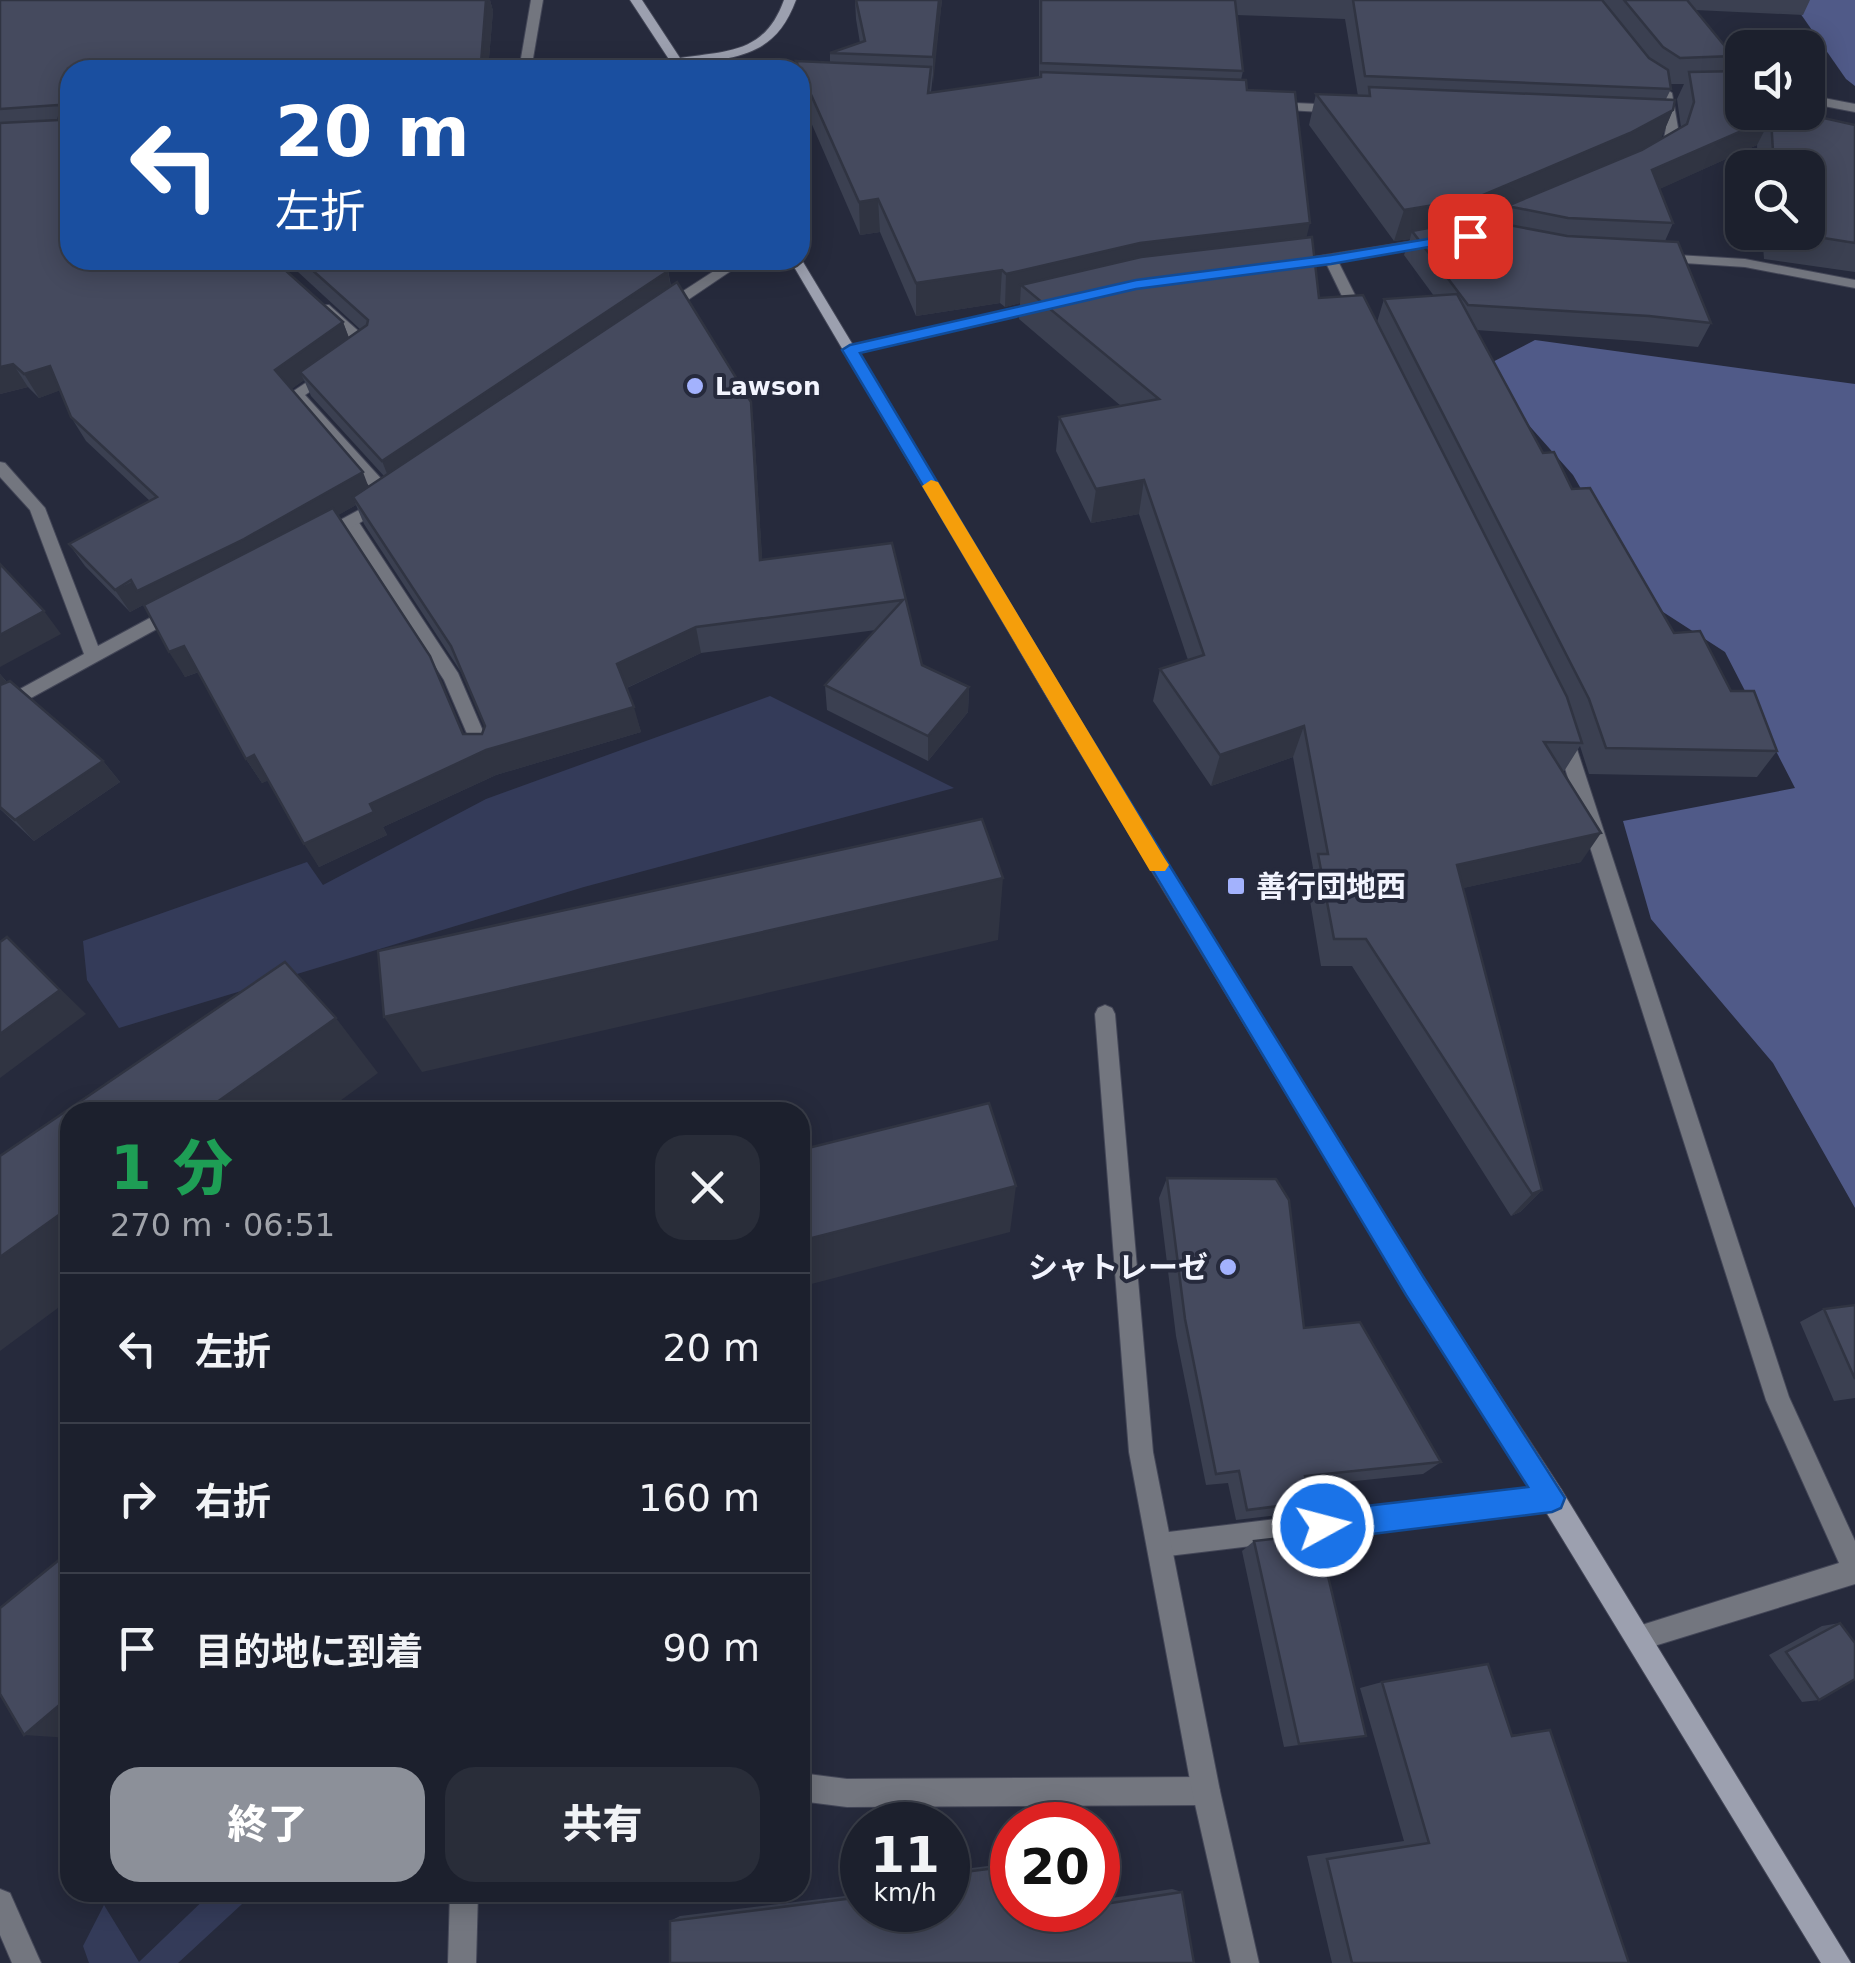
<!DOCTYPE html>
<html lang="ja">
<head>
<meta charset="utf-8">
<style>
  :root { --surface:#1c202d; --page:#292d39; --text:#f1f3f6; --muted:#a0a3aa; --line:#3a3e49; --accent:#8c9099 }
  body { margin:0; font-family:"DejaVu Sans","Noto Sans JP",sans-serif; background:var(--page); color:var(--text); height:100vh; display:flex; flex-direction:column; font-size:38px; white-space:nowrap }
  * { box-sizing:border-box; margin:0 }
  p { font-size:32px; color:var(--muted) }
  .icon { flex:none; width:55px; height:55px; fill:none; stroke:currentColor; stroke-width:2; stroke-linecap:round; stroke-linejoin:round }
  .map { position:relative; flex:1; overflow:hidden }
  .drawer { position:absolute; left:60px; top:1102px; width:750px; height:800px; display:flex; flex-direction:column; background:var(--surface); border-radius:30px; box-shadow:0 5px 25px #0003,0 0 0 2px var(--line) }
  .drawer>* { flex:none }
  .hud { position:absolute; left:60px; top:60px; width:750px; height:210px; border-radius:30px; box-shadow:0 5px 25px #0003,0 0 0 2px var(--line); background:#1a4fa0; color:#fff; overflow:hidden }
  .fabs { position:absolute; left:1725px; top:30px; display:grid; gap:20px }
  .fabs a { display:grid; place-items:center; width:100px; height:100px; border-radius:20px; background:var(--surface); box-shadow:0 5px 25px #0003,0 0 0 2px var(--line); font-size:50px }
  .speed { position:absolute; left:840px; top:1802px; display:flex; gap:20px; font-size:50px; font-weight:700; text-align:center }
  .speed>* { display:grid; place-content:center; width:130px; height:130px; border-radius:50%; background:var(--surface); box-shadow:0 5px 25px #0003,0 0 0 2px var(--line); line-height:1 }
  .speed small { font-size:25px; font-weight:400 }
  .speed .limit { border:15px solid #d22; background:#fff; color:#111 }
  .pin { position:absolute; display:grid; place-items:center; width:85px; height:85px; color:#fff; margin:-42px; border-radius:20px; box-shadow:0 5px 15px #0006 }
  .me { position:absolute; width:110px; margin:-55px; rotate:83deg; stroke-linejoin:round; filter:drop-shadow(0 0 8px #0008) }
  .turn { display:flex; align-items:center; gap:35px; height:210px; padding:0 50px; font-size:45px }
  .turn .icon { width:130px; height:130px; stroke-width:2.5 }
  .turn b { display:block; font-size:70px; line-height:85px }
  .round { display:grid; place-items:center; flex:none; width:105px; height:105px; border-radius:30px; background:var(--page) }
  .head { display:flex; align-items:center; justify-content:space-between; height:170px; padding:0 50px }
  h1 { font-size:60px; font-weight:800; line-height:75px; color:#1e9e55 }
  .primary-button { display:flex; gap:20px; margin-top:auto; padding:20px 50px }
  .primary-button a { flex:1; height:115px; border-radius:30px; background:var(--accent); color:#fff; font-size:40px; font-weight:800; line-height:115px; text-align:center }
  .primary-button a+a { background:var(--page); color:var(--text) }
  ul { padding:0; list-style:none }
  li { display:flex; align-items:center; gap:30px; height:150px; padding:0 50px; border-top:2px solid var(--line) }
  li div { flex:1 }
  li b { display:block; font-size:38px }
  li em { font-style:normal }
  .map>svg:first-child { display:block }
</style>
</head>
<body>
<div class="map">
<svg width="1855" height="1963" viewBox="0 0 1855 1963">
  <rect width="100%" height="100%" fill="#262a3c"/>
  <g fill="#343b59">
    <path d="M 770,696 L 954,788 L 584,887 L 119,1028 L 87,980 L 83,941 L 307,862 L 323,885 L 486,799 Z"/>
    <path d="M 212,1892 L 254,1893 L 178,1963 L 89,1963 L 83,1946 L 104,1905 L 139,1962 Z"/>
  </g>
  <g fill="#505a88">
    <path d="M 1791,0 L 1855,0 L 1855,86 L 1846,79 Z"/>
    <path d="M 1535,340 L 1855,384 L 1855,1208 L 1773,1063 L 1651,919 L 1623,821 L 1795,788 L 1725,652 L 1646,601 L 1573,475 L 1479,369 Z"/>
  </g>
  <g fill="none" stroke-linecap="round" stroke-linejoin="round">
    <defs>
      <g id="lane">
        <path d="M 1659,254 L 1745,259 L 1855,280 L 1855,288 L 1745,267 L 1654,261 L 1652,258 Z"/>
        <path d="M 319,305 L 329,305 L 372,343 L 372,349 L 366,354 L 356,354 L 354,351 L 358,346 L 319,311 Z"/>
        <path d="M 328,368 L 333,370 L 333,376 L 305,395 L 395,494 L 395,502 L 383,502 L 289,394 Z"/>
        <path d="M 350,517 L 356,518 L 458,673 L 492,752 L 489,757 L 477,757 L 444,680 L 342,522 Z"/>
        <path d="M 1552,1486 L 1561,1489 L 1564,1498 L 1561,1507 L 1552,1510 L 1160,1557 L 1151,1554 L 1148,1545 L 1151,1536 L 1160,1533 Z"/>
        <path d="M 800,1773 L 847,1779 L 1206,1777 L 1216,1781 L 1220,1791 L 1216,1801 L 1206,1805 L 847,1807 L 800,1801 Z"/>
        <path d="M 450,1892 L 478,1892 L 476,1963 L 448,1963 Z"/>
      </g>
      <g id="street">
        <path d="M 531,0 L 543,0 L 531,70 L 519,70 Z"/>
        <path d="M 677,58 L 683,62 L 681,65 L 657,70 L 634,70 Z"/>
        <path d="M 1666,89 L 1672,93 L 1678,128 L 1673,148 L 1658,156 L 1652,152 L 1663,143 L 1666,128 L 1660,93 Z"/>
        <path d="M 1808,95 L 1855,104 L 1855,112 L 1808,103 Z"/>
        <path d="M 1273,102 L 1339,105 L 1345,109 L 1339,113 L 1269,109 L 1267,106 Z"/>
        <path d="M 1432,238 L 1437,239 L 1437,245 L 1338,261 L 1368,321 L 1361,325 L 1354,321 L 1326,263 L 1288,269 L 1281,265 L 1288,261 Z"/>
        <path d="M 731,260 L 747,260 L 670,312 L 660,312 L 660,306 Z"/>
        <path d="M 1043,301 L 1050,305 L 1048,308 L 850,355 L 843,351 L 850,347 Z"/>
        <path d="M 0,462 L 5,463 L 45,508 L 98,646 L 172,606 L 178,604 L 186,610 L 184,614 L 0,715 L 0,700 L 84,654 L 30,510 L 0,477 Z"/>
        <path d="M 381,498 L 387,499 L 387,507 L 330,540 L 318,540 L 318,532 Z"/>
        <path d="M 1564,730 L 1573,737 L 1789,1397 L 1855,1541 L 1855,1584 L 1638,1651 L 1629,1647 L 1625,1638 L 1629,1629 L 1839,1563 L 1766,1400 L 1555,737 Z"/>
        <path d="M 1105,1005 L 1112,1008 L 1115,1014 L 1153,1452 L 1220,1791 L 1259,1963 L 1231,1963 L 1192,1791 L 1129,1452 L 1095,1014 L 1098,1008 Z"/>
        <path d="M 0,1889 L 10,1893 L 41,1963 L 12,1963 L 0,1935 Z"/>
      </g>
      <g id="secondary">
        <path d="M 630,0 L 642,0 L 680,58 C 729,51 765,53 784,0 L 796,0 C 775,57 738,57 684,65 L 688,70 L 676,70 Z"/>
        <path d="M 800,257 L 1072,709 L 1423,1278 L 1561,1489 L 1851,1963 L 1821,1963 L 1543,1507 L 1407,1294 L 1060,719 L 790,260 L 800,260 Z"/>
      </g>
    </defs>
    <use href="#lane" stroke="#434657" stroke-width="2"/>
    <use href="#street" stroke="#434657" stroke-width="2"/>
    <use href="#secondary" stroke="#434657" stroke-width="2"/>
    <use href="#lane" fill="#73767f" fill-rule="evenodd"/>
    <use href="#street" fill="#73767f" fill-rule="evenodd"/>
    <use href="#secondary" fill="#9ca0af" fill-rule="evenodd"/>
  </g>
  <g fill="#3b4051" fill-rule="evenodd">
    <path d="M 0,0 L 490,0 L 493,11 L 488,70 L 70,70 L 70,260 L 343,322 L 349,338 L 361,330 L 285,260 L 707,260 L 668,270 L 671,286 L 751,402 L 754,429 L 762,560 L 892,543 L 922,665 L 969,687 L 968,712 L 928,761 L 827,710 L 825,685 L 876,630 L 701,653 L 627,688 L 641,732 L 496,775 L 383,827 L 387,835 L 319,867 L 268,780 L 262,783 L 246,759 L 199,672 L 185,677 L 145,604 L 130,612 L 85,566 L 69,544 L 150,501 L 86,441 L 71,417 L 60,390 L 39,398 L 28,387 L 0,394 ZM 304,380 L 311,396 L 384,476 L 369,486 L 291,389 ZM 356,505 L 364,524 L 461,672 L 485,726 L 482,734 L 463,734 L 338,515 Z"/>
    <path d="M 855,0 L 942,0 L 931,92 L 1039,77 L 1039,0 L 1810,0 L 1803,15 L 1695,10 L 1733,56 L 1727,71 L 1742,112 L 1855,125 L 1855,272 L 1764,259 L 1762,232 L 1808,232 L 1808,168 L 1758,168 L 1757,145 L 1659,189 L 1673,223 L 1665,241 L 1711,323 L 1698,347 L 1637,341 L 1476,330 L 1543,453 L 1572,489 L 1674,633 L 1731,691 L 1777,751 L 1757,777 L 1589,774 L 1580,746 L 1563,773 L 1581,862 L 1463,888 L 1542,1190 L 1520,1212 L 1511,1216 L 1352,966 L 1321,966 L 1307,883 L 1313,868 L 1293,757 L 1211,786 L 1153,701 L 1160,669 L 1188,660 L 1139,514 L 1091,523 L 1056,451 L 1059,417 L 1121,406 L 1019,319 L 1020,303 L 1005,307 L 1000,303 L 916,316 L 880,232 L 860,235 L 800,97 L 800,70 L 797,70 L 796,61 L 830,63 L 830,53 L 860,43 L 856,19 ZM 1236,15 L 1345,19 L 1358,96 L 1316,94 L 1309,125 L 1394,241 L 1410,239 L 1404,255 L 1434,296 L 1384,299 L 1377,322 L 1319,298 L 1306,238 L 1247,90 L 1241,80 L 1243,71 ZM 1670,84 L 1684,84 L 1677,99 L 1681,127 L 1660,140 L 1673,110 L 1666,99 L 1671,89 ZM 1504,213 L 1500,224 L 1485,221 Z"/>
    <path d="M 0,674 L 7,682 L 103,761 L 120,782 L 34,841 L 0,809 Z"/>
    <path d="M 1167,1178 L 1304,1328 L 1441,1462 L 1423,1474 L 1307,1486 L 1311,1502 L 1297,1513 L 1236,1520 L 1228,1483 L 1206,1485 L 1176,1336 L 1159,1198 Z"/>
    <path d="M 1855,1305 L 1855,1398 L 1834,1401 L 1800,1322 L 1824,1309 Z"/>
    <path d="M 1254,1541 L 1366,1736 L 1284,1747 L 1242,1551 Z"/>
    <path d="M 1840,1623 L 1819,1700 L 1802,1702 L 1769,1655 L 1822,1626 Z"/>
    <path d="M 1382,1682 L 1511,1735 L 1550,1730 L 1629,1963 L 1332,1963 L 1307,1856 L 1404,1841 L 1360,1688 Z"/>
    <path d="M 1012,1863 L 1012,1910 L 1098,1910 L 1098,1900 L 1172,1889 L 1182,1892 L 1194,1963 L 670,1921 L 680,1916 L 862,1894 L 862,1910 L 948,1910 L 948,1871 Z"/>
  </g>
  <g fill="#303442">
    <path d="M 486,0 L 490,0 L 493,11 L 488,70 L 483,70 L 481,63 Z"/>
    <path d="M 939,0 L 942,0 L 933,85 L 933,57 Z"/>
    <path d="M 1673,110 L 1660,141 L 1617,165 L 1507,206 L 1504,213 L 1465,229 L 1412,231 L 1410,239 L 1394,241 L 1404,210 Z"/>
    <path d="M 1771,118 L 1757,145 L 1640,198 L 1652,170 Z"/>
    <path d="M 878,199 L 880,232 L 860,235 L 859,202 Z"/>
    <path d="M 1310,223 L 1302,256 L 1021,285 L 1020,303 L 1005,307 L 1006,274 L 1140,243 Z"/>
    <path d="M 657,260 L 707,260 L 659,272 Z"/>
    <path d="M 1002,270 L 1000,303 L 916,316 L 916,283 Z"/>
    <path d="M 668,271 L 672,295 L 391,484 L 382,461 Z"/>
    <path d="M 343,322 L 352,346 L 300,372 L 304,380 L 285,394 L 275,370 Z"/>
    <path d="M 13,364 L 28,387 L 0,394 L 0,367 Z"/>
    <path d="M 50,366 L 64,389 L 39,398 L 24,374 Z"/>
    <path d="M 751,402 L 754,429 L 764,586 L 760,560 Z"/>
    <path d="M 363,472 L 372,496 L 353,497 L 356,505 L 256,562 L 151,613 L 145,604 L 130,612 L 115,590 Z"/>
    <path d="M 1144,480 L 1139,514 L 1091,523 L 1096,489 Z"/>
    <path d="M 44,611 L 61,634 L 0,667 L 0,635 Z"/>
    <path d="M 696,627 L 701,653 L 624,689 L 617,664 Z"/>
    <path d="M 184,646 L 201,671 L 185,677 L 169,652 Z"/>
    <path d="M 0,674 L 12,689 L 0,697 Z"/>
    <path d="M 969,687 L 968,712 L 928,761 L 928,736 Z"/>
    <path d="M 634,707 L 641,732 L 496,775 L 383,827 L 387,835 L 319,867 L 304,844 L 370,804 L 486,750 Z"/>
    <path d="M 1304,726 L 1293,757 L 1211,786 L 1220,755 Z"/>
    <path d="M 254,755 L 270,780 L 262,783 L 246,759 Z"/>
    <path d="M 103,761 L 120,782 L 34,841 L 15,820 Z"/>
    <path d="M 1601,833 L 1581,862 L 1441,893 L 1457,865 Z"/>
    <path d="M 1003,878 L 998,940 L 422,1072 L 384,1017 Z"/>
    <path d="M 7,937 L 86,1014 L 0,1078 L 0,1034 Z"/>
    <path d="M 336,1018 L 378,1073 L 325,1112 L 203,1112 Z"/>
    <path d="M 1016,1186 L 1010,1232 L 800,1287 L 800,1241 Z"/>
    <path d="M 1542,1190 L 1520,1212 L 1511,1216 L 1532,1194 Z"/>
    <path d="M 70,1207 L 70,1299 L 0,1351 L 0,1257 Z"/>
    <path d="M 70,1696 L 70,1738 L 24,1735 Z"/>
  </g>
  <g fill="#454a5e" stroke="#303442" stroke-width="2.5">
    <path d="M 0,0 L 486,0 L 481,63 L 436,66 L 436,70 L 70,70 L 70,260 L 274,260 L 343,322 L 275,370 L 363,472 L 244,539 L 137,591 L 131,580 L 115,590 L 69,544 L 157,497 L 71,417 L 50,366 L 24,374 L 13,364 L 0,367 L 0,123 L 58,120 L 62,108 L 58,105 L 0,109 Z"/>
    <path d="M 856,0 L 939,0 L 933,57 L 830,53 L 865,41 Z"/>
    <path d="M 1041,0 L 1235,0 L 1243,71 L 1041,63 Z"/>
    <path d="M 1353,0 L 1602,0 L 1649,58 L 1668,70 L 1671,89 L 1365,76 Z"/>
    <path d="M 1624,0 L 1687,0 L 1733,56 L 1680,58 L 1663,47 Z"/>
    <path d="M 796,61 L 931,67 L 928,93 L 1041,77 L 1041,72 L 1246,80 L 1247,90 L 1295,92 L 1310,223 L 1140,243 L 1006,274 L 1002,270 L 916,283 L 878,199 L 859,202 Z"/>
    <path d="M 1742,71 L 1742,112 L 1797,112 L 1855,125 L 1855,243 L 1786,232 L 1808,232 L 1808,168 L 1774,168 L 1771,118 L 1652,170 L 1673,223 L 1568,218 L 1507,206 L 1642,150 L 1687,124 L 1694,102 L 1689,72 Z"/>
    <path d="M 1369,87 L 1675,100 L 1673,110 L 1630,133 L 1476,198 L 1404,210 L 1316,94 L 1370,96 Z"/>
    <path d="M 1477,219 L 1567,236 L 1678,242 L 1711,323 L 1649,316 L 1468,305 L 1412,231 Z"/>
    <path d="M 1312,237 L 1319,298 L 1363,295 L 1567,697 L 1582,743 L 1544,742 L 1601,833 L 1457,865 L 1542,1190 L 1532,1194 L 1366,939 L 1334,939 L 1318,854 L 1328,854 L 1304,726 L 1220,755 L 1160,669 L 1204,655 L 1144,480 L 1096,489 L 1059,417 L 1159,399 L 1021,285 L 1141,257 Z"/>
    <path d="M 301,260 L 662,260 L 668,271 L 382,461 L 300,372 L 367,325 L 368,320 Z"/>
    <path d="M 677,282 L 751,402 L 760,560 L 892,543 L 922,665 L 969,687 L 928,736 L 825,685 L 903,600 L 696,627 L 617,664 L 634,707 L 486,750 L 370,804 L 374,812 L 304,844 L 254,755 L 246,759 L 184,646 L 169,652 L 144,605 L 333,508 L 430,656 L 463,734 L 482,734 L 485,726 L 451,646 L 353,497 Z"/>
    <path d="M 1457,294 L 1543,453 L 1554,452 L 1572,489 L 1590,488 L 1674,633 L 1700,631 L 1731,691 L 1754,691 L 1777,751 L 1606,748 L 1589,699 L 1384,299 Z"/>
    <path d="M 0,564 L 44,611 L 0,635 Z"/>
    <path d="M 10,681 L 103,761 L 15,820 L 0,807 L 0,685 Z"/>
    <path d="M 982,819 L 1003,878 L 384,1017 L 378,951 Z"/>
    <path d="M 7,937 L 60,990 L 0,1034 L 0,942 Z"/>
    <path d="M 285,962 L 336,1018 L 203,1112 L 70,1112 L 70,1207 L 0,1257 L 0,1156 Z"/>
    <path d="M 989,1103 L 1016,1186 L 800,1241 L 800,1150 Z"/>
    <path d="M 1167,1178 L 1276,1179 L 1289,1200 L 1304,1328 L 1360,1322 L 1441,1462 L 1305,1476 L 1311,1502 L 1247,1510 L 1239,1471 L 1216,1474 L 1185,1319 Z"/>
    <path d="M 1855,1305 L 1855,1379 L 1824,1309 Z"/>
    <path d="M 1318,1534 L 1366,1736 L 1299,1744 L 1254,1541 Z"/>
    <path d="M 70,1551 L 70,1696 L 24,1735 L 0,1694 L 0,1608 Z"/>
    <path d="M 1840,1623 L 1855,1643 L 1855,1679 L 1819,1700 L 1786,1652 Z"/>
    <path d="M 1488,1664 L 1512,1736 L 1550,1730 L 1629,1963 L 1352,1963 L 1327,1859 L 1429,1843 L 1382,1682 Z"/>
    <path d="M 1012,1866 L 1012,1910 L 1098,1910 L 1098,1905 L 1182,1892 L 1194,1963 L 670,1963 L 670,1921 L 862,1897 L 862,1910 L 948,1910 L 948,1874 Z"/>
  </g>
  <path fill="#1a73e8" stroke="#114b97" stroke-width="2.5" d="M 1470,232 L 1475,233 L 1475,239 L 1331,264 L 1136,289 L 860,353 L 1073,709 L 1424,1278 L 1565,1498 L 1561,1508 L 1552,1512 L 1323,1540 L 1313,1535 L 1309,1526 L 1313,1516 L 1323,1511 L 1528,1487 L 1406,1295 L 842,350 L 850,345 L 1136,280 L 1331,255 Z"/>
  <path fill="#f59e0b" d="M 931,480 L 938,482 L 1165,859 L 1169,865 L 1165,871 L 1150,871 L 922,486 Z"/>
  <g fill="#a3b2fd" stroke="#262a3c" stroke-width="4">
    <circle cx="695" cy="386" r="10"/>
    <rect x="1226" y="876" width="20" height="20" rx="5"/>
    <circle cx="1228" cy="1267" r="10"/>
  </g>
  <g text-anchor="middle" dominant-baseline="central" stroke-width="8" stroke-linejoin="round" paint-order="stroke">
    <g font-size="25" font-weight="bold" fill="#f2f4fe" stroke="#262a3c" text-anchor="start">
      <text x="715" y="386">Lawson</text>
    </g>
    <g font-size="30" font-weight="bold" fill="#f2f4fe" stroke="#262a3c" text-anchor="start">
      <text x="1256" y="886">善行団地西</text>
      <text x="1208" y="1267" text-anchor="end">シャトレーゼ</text>
    </g>
  </g>
</svg>
<div class="fabs">
<a><svg class="icon" aria-label="sound" viewBox="0 0 24 24"><path d="M4 9h4l5-4v14l-5-4H4zM17 9q2 3 0 6"/></svg></a>
<a><svg class="icon" aria-label="search" viewBox="0 0 24 24"><circle cx="10" cy="10" r="6"/><path d="M15 15l6 6"/></svg></a>
</div>
<div class="speed"><div>11<small>km/h</small></div><div class="limit">20</div></div>
<div class="pin" style="left:1470px;top:236px;background:#d93025"><svg class="icon" aria-label="arrive" viewBox="0 0 24 24"><path d="M6 21V4h12l-3 4 3 4H6"/></svg></div>
<svg class="me" style="left:1323px;top:1526px" viewBox="-20 -20 40 40"><circle r="17" fill="#1a73e8" stroke="#fff" stroke-width="3"/><path d="M0-11L8 9 0 5-8 9z" fill="#fff"/></svg>
<div class="hud">
<div class="turn"><svg class="icon" aria-label="left" viewBox="0 0 24 24"><path d="M17 20v-9H6M10 6l-5 5 5 5"/></svg><div><b>20 m</b>左折</div></div>
</div>
<section class="drawer">
<div class="head"><div><h1>1 分</h1><p>270 m · 06:51</p></div><a class="round"><svg class="icon" aria-label="close" viewBox="0 0 24 24"><path d="M6 6l12 12M18 6L6 18"/></svg></a></div>
<ul>
<li><svg class="icon" aria-label="left" viewBox="0 0 24 24"><path d="M17 20v-9H6M10 6l-5 5 5 5"/></svg><div><b>左折</b></div><em>20 m</em></li>
<li><svg class="icon" aria-label="right" viewBox="0 0 24 24"><path d="M7 20v-9h11M14 6l5 5-5 5"/></svg><div><b>右折</b></div><em>160 m</em></li>
<li><svg class="icon" aria-label="arrive" viewBox="0 0 24 24"><path d="M6 21V4h12l-3 4 3 4H6"/></svg><div><b>目的地に到着</b></div><em>90 m</em></li>
</ul>
<div class="primary-button"><a>終了</a><a>共有</a></div>
</section>
</div>
</body>
</html>
